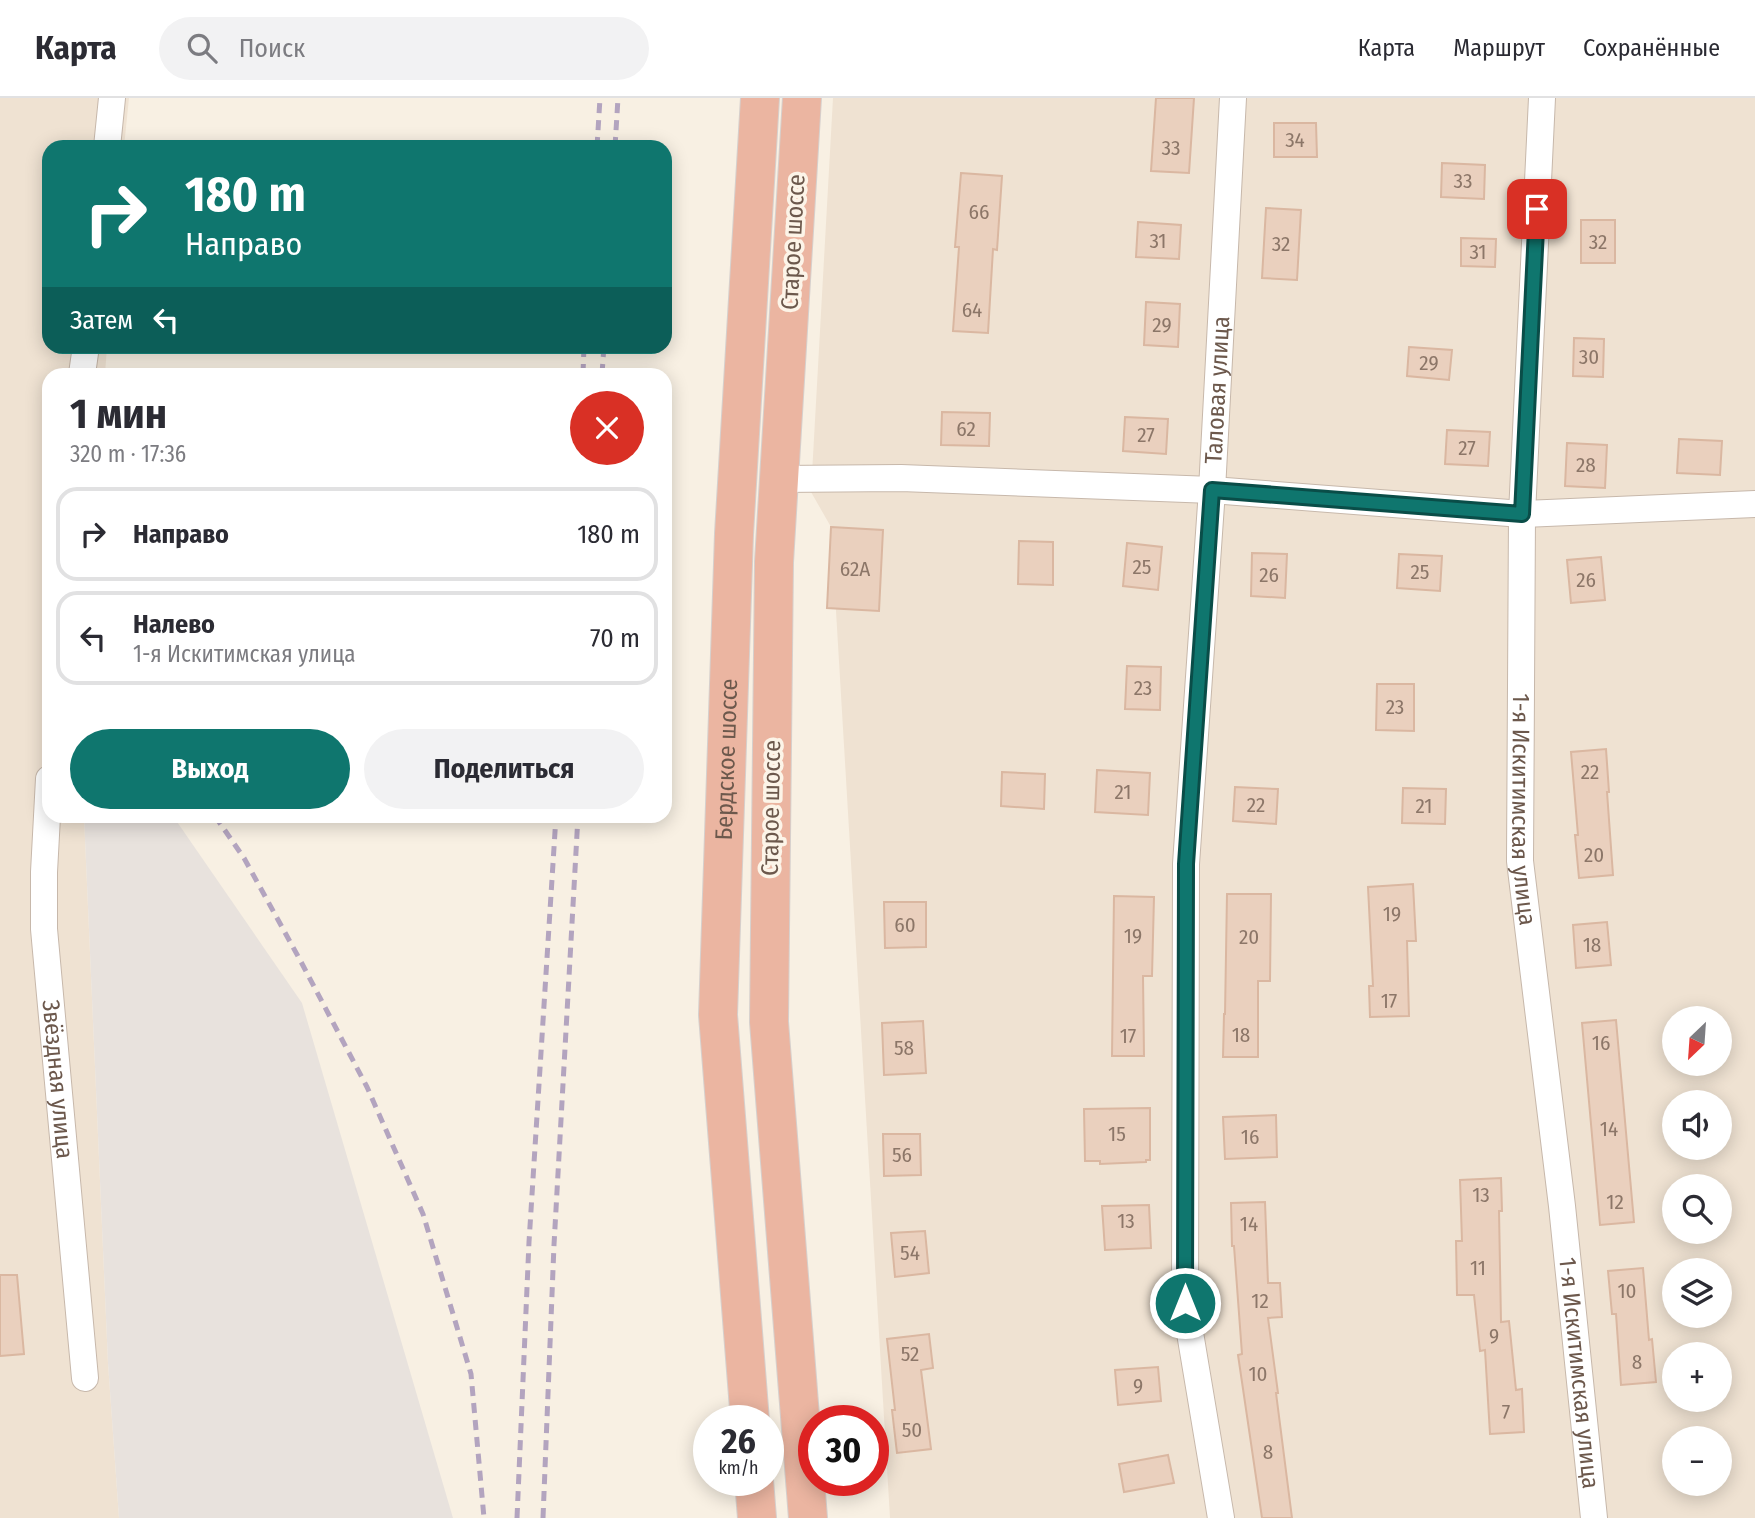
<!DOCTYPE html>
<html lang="ru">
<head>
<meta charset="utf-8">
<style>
  :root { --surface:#fff; --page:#f2f2f3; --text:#2b2b33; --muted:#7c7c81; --line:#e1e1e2; --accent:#0f766e }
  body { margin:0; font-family:"Fira Sans Condensed",sans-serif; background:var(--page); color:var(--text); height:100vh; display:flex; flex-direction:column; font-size:26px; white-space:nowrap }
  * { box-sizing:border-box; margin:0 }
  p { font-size:23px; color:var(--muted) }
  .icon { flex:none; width:38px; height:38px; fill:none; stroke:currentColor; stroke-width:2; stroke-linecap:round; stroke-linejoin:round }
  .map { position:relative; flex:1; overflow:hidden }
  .details { position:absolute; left:42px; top:270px; width:630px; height:455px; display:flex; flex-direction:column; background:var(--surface); border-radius:21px; box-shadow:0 4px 18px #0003 }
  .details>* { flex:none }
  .hud { position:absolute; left:42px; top:42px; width:630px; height:214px; border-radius:21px; box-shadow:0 4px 18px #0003; background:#0f766e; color:#fff; overflow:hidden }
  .needle { width:46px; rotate:205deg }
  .buttons { position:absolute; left:1662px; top:908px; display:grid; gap:14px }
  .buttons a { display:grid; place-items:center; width:70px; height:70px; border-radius:50%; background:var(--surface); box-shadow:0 4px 18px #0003; font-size:35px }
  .speed { position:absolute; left:693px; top:1307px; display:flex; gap:14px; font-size:35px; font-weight:700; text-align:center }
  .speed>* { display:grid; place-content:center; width:91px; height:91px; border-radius:50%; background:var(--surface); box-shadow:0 4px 18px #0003; line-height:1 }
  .speed small { font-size:18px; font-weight:400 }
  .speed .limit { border:10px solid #d22; background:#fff; color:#111 }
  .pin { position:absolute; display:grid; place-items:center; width:60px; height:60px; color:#fff; margin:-30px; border-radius:14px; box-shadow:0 4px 10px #0006 }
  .me { position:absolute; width:77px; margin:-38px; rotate:0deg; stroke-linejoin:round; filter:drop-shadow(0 0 5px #0008) }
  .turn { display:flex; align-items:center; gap:24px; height:147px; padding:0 28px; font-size:32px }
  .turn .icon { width:91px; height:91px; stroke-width:2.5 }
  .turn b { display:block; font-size:49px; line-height:60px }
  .then { display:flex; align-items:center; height:66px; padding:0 28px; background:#0003; gap:14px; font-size:26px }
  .round { display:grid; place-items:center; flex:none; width:74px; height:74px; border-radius:37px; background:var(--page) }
  .overview { display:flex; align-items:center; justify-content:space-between; height:119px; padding:0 28px }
  h1 { font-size:42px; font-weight:700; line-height:52px }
  .button { display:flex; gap:14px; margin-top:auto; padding:14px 28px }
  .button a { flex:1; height:80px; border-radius:42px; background:var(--accent); color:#fff; font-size:28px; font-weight:700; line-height:80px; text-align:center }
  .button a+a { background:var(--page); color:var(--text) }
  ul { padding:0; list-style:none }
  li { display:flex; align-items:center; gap:21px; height:94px; margin:0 14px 10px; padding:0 14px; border:4px solid var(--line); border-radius:21px }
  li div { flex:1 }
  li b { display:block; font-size:26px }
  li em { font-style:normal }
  header { display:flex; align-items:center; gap:42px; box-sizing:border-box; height:98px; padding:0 35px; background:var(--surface); border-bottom:2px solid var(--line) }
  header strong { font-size:33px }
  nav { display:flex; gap:38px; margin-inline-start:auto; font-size:24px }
  .search { width:490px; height:63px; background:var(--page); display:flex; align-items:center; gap:18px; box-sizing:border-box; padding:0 24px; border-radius:38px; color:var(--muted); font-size:26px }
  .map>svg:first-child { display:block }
</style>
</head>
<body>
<header>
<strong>Карта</strong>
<div class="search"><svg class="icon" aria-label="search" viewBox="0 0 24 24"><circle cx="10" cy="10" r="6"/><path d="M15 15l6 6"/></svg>Поиск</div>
<nav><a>Карта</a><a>Маршрут</a><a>Сохранённые</a></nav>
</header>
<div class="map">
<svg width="1755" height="1420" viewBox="0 0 1755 1420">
  <rect width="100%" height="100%" fill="#f8f0e3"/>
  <g fill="#efe2d2" fill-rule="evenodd">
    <path d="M 0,0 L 129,0 L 124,49 L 49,49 L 49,248 L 107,249 L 105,276 L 49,276 L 49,718 L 84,718 L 108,1265 L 119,1420 L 0,1420 Z"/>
    <path d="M 833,0 L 1755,0 L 1755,1420 L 890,1420 L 831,429 L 811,394 ZM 1675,920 L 1720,920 L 1720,966 L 1675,966 ZM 1675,1004 L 1720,1004 L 1720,1050 L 1675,1050 ZM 1675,1088 L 1720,1088 L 1720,1134 L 1675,1134 ZM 1675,1172 L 1720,1172 L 1720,1218 L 1675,1218 ZM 1675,1256 L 1720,1256 L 1720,1302 L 1675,1302 ZM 1675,1340 L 1720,1340 L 1720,1386 L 1675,1386 Z"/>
  </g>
  <path fill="#e8e2dd" d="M 84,718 L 173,718 L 302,905 L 453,1420 L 119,1420 L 108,1265 Z"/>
  <g fill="#ead0be" stroke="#dab7a1" stroke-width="2">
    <path d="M 1156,0 L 1194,0 L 1189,75 L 1151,73 Z"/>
    <path d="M 1274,25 L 1316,25 L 1317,59 L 1274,59 Z"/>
    <path d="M 1442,65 L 1485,67 L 1484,101 L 1441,99 Z"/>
    <path d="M 961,75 L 1002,78 L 997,152 L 993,151 L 988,235 L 953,233 L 959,149 L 955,149 Z"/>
    <path d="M 1266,110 L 1301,112 L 1297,182 L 1262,180 Z"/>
    <rect x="1581" y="122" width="34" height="43"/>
    <path d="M 1138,124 L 1181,127 L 1179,161 L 1136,159 Z"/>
    <path d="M 1461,140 L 1496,141 L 1495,169 L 1461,168 Z"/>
    <path d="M 1146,204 L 1180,206 L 1178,249 L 1144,247 Z"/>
    <path d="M 1574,240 L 1604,241 L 1603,279 L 1573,278 Z"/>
    <path d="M 1409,249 L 1452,252 L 1449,282 L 1407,278 Z"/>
    <path d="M 942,314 L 990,315 L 989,348 L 941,347 Z"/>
    <path d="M 1125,319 L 1168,321 L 1166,356 L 1123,353 Z"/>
    <path d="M 1447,332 L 1490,334 L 1488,368 L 1445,366 Z"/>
    <path d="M 1679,341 L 1722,343 L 1720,377 L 1677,375 Z"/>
    <path d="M 1567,345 L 1607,347 L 1605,390 L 1565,388 Z"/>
    <path d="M 831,429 L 883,432 L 879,513 L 827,510 Z"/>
    <path d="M 1019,443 L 1053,444 L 1053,487 L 1018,486 Z"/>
    <path d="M 1127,445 L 1162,449 L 1158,492 L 1123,488 Z"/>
    <path d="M 1252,455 L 1287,456 L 1285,500 L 1251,498 Z"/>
    <path d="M 1399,456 L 1442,458 L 1440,493 L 1397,490 Z"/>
    <path d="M 1601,459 L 1605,502 L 1571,505 L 1567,462 Z"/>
    <path d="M 1127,568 L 1161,569 L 1160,612 L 1125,611 Z"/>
    <path d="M 1377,586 L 1414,586 L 1414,633 L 1376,632 Z"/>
    <path d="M 1606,651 L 1609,694 L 1607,694 L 1613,777 L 1579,780 L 1575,737 L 1578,737 L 1571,654 Z"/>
    <path d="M 1097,672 L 1150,675 L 1148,717 L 1095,714 Z"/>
    <path d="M 1002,674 L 1045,676 L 1044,711 L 1001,708 Z"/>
    <path d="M 1235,689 L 1278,691 L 1276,726 L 1233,723 Z"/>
    <path d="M 1403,690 L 1446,691 L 1445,726 L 1402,725 Z"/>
    <path d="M 1413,786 L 1416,843 L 1407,843 L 1409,918 L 1370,919 L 1369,888 L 1373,888 L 1368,789 Z"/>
    <path d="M 1227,796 L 1271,796 L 1270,883 L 1258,883 L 1258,959 L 1223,959 L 1224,916 L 1225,916 Z"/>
    <path d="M 1114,798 L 1154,799 L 1152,878 L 1143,878 L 1144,958 L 1112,958 Z"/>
    <path d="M 884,804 L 926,804 L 926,849 L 885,850 Z"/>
    <path d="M 1607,824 L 1611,867 L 1576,870 L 1573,827 Z"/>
    <path d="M 1616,922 L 1634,1124 L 1600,1127 L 1582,925 Z"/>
    <path d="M 923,923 L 926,975 L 884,977 L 882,925 Z"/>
    <path d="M 1150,1010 L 1150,1062 L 1146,1062 L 1146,1064 L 1100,1066 L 1100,1063 L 1085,1063 L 1084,1011 Z"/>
    <path d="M 1276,1017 L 1277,1059 L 1225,1061 L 1223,1019 Z"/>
    <path d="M 883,1036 L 920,1036 L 921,1077 L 884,1078 Z"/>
    <path d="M 1501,1080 L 1502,1113 L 1499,1113 L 1501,1224 L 1509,1223 L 1516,1292 L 1522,1291 L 1524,1334 L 1490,1336 L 1485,1252 L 1480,1253 L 1474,1197 L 1457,1197 L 1456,1143 L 1462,1143 L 1460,1082 Z"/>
    <path d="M 1265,1104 L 1268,1185 L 1280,1185 L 1282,1219 L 1268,1220 L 1278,1295 L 1276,1295 L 1292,1420 L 1262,1420 L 1238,1257 L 1242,1256 L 1234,1148 L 1232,1148 L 1231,1105 Z"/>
    <path d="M 1149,1107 L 1151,1150 L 1105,1152 L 1102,1108 Z"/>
    <path d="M 925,1133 L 929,1175 L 895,1179 L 891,1135 Z"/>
    <path d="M 1643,1170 L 1649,1242 L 1652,1241 L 1656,1284 L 1621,1287 L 1616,1216 L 1612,1216 L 1608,1173 Z"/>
    <path d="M 0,1177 L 17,1177 L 24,1256 L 0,1258 Z"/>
    <path d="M 929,1236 L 933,1270 L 921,1272 L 931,1351 L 897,1355 L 892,1312 L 895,1312 L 887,1241 Z"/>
    <path d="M 1158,1269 L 1161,1303 L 1118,1307 L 1115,1272 Z"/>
    <path d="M 1168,1357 L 1174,1385 L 1124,1394 L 1119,1366 Z"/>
  </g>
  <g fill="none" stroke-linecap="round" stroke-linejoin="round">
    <defs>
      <g id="street">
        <path id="s1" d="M 1542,0 L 1522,416 L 1520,763 L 1562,1108 L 1594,1420"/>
        <path d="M 107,49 L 112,0"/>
        <path d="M 82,276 L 86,248"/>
        <path d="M 779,381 L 901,380 L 1212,392 L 1522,416 L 1755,406"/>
        <path id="s2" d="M 49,681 L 44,774 L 44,831 L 85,1280"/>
        <path id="s3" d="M 1221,1420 L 1185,1205 L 1186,766 L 1212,392 L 1233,0"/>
      </g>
      <g id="highway">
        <path d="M 802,0 L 774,464 L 769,924 L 808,1420"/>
        <path id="s4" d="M 750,1323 L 718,917 L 734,436 L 760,0"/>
        <path d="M 754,1382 L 757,1420"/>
      </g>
    </defs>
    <use href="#street" stroke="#c7b8ab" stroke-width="28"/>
    <use href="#highway" stroke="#d6d0cd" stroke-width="40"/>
    <use href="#street" stroke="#fff" stroke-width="26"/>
    <use href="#highway" stroke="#ebb5a1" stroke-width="38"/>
    <g stroke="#b3a4bf" stroke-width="5" stroke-dasharray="10 7" stroke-linecap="butt">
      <path d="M 597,49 L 600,0"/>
      <path d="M 615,49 L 618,0"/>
      <path d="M 583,276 L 584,248"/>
      <path d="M 602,276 L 604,248"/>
      <path d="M 215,718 L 244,760 L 299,860 L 367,989 L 423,1116 L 471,1276 L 484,1420"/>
      <path d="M 517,1420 L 529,1144 L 556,718"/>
      <path d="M 543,1420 L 554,1147 L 578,718"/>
    </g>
  </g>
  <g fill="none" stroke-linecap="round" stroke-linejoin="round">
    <defs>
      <path id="route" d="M 1185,1205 L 1186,766 L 1212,392 L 1522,416 L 1537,111"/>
    </defs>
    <use href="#route" stroke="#0a4d48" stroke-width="18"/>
    <use href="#route" stroke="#0f766e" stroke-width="12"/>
  </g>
  <g text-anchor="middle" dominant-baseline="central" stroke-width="7" stroke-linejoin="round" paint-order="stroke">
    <g font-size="21" fill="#8c7668">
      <text x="1295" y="42">34</text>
      <text x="1171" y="50">33</text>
      <text x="1463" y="83">33</text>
      <text x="979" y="114">66</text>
      <text x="1158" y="143">31</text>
      <text x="1598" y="144">32</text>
      <text x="1281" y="146">32</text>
      <text x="1478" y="154">31</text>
      <text x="972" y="212">64</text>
      <text x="1162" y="227">29</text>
      <text x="1589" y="259">30</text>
      <text x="1429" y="265">29</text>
      <text x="966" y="331">62</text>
      <text x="1146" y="337">27</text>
      <text x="1467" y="350">27</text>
      <text x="1586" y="367">28</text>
      <text x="1142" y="469">25</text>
      <text x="855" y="471">62А</text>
      <text x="1420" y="474">25</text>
      <text x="1269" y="477">26</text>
      <text x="1586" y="482">26</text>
      <text x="1143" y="590">23</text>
      <text x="1395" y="609">23</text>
      <text x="1590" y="674">22</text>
      <text x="1123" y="694">21</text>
      <text x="1256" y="707">22</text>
      <text x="1424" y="708">21</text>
      <text x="1594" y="757">20</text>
      <text x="1392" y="816">19</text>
      <text x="905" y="827">60</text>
      <text x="1133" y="838">19</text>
      <text x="1249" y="839">20</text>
      <text x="1592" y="847">18</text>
      <text x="1389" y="903">17</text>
      <text x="1241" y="937">18</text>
      <text x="1128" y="938">17</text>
      <text x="1601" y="945">16</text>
      <text x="904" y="950">58</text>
      <text x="1609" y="1031">14</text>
      <text x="1117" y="1036">15</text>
      <text x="1250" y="1039">16</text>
      <text x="902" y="1057">56</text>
      <text x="1481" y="1097">13</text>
      <text x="1615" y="1104">12</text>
      <text x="1126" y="1123">13</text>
      <text x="1249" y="1126">14</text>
      <text x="910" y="1155">54</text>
      <text x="1478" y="1170">11</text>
      <text x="1627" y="1193">10</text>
      <text x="1260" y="1203">12</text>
      <text x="1494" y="1238">9</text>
      <text x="910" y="1256">52</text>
      <text x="1637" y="1264">8</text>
      <text x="1258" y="1276">10</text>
      <text x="1138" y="1288">9</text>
      <text x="1506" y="1314">7</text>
      <text x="912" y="1332">50</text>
      <text x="1268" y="1354">8</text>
    </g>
    <g font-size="24" fill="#6c584c" stroke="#fcf4e8">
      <text transform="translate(793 144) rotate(-87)">Старое шоссе</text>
      <text stroke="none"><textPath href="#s3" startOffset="1132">Таловая улица</textPath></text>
      <text stroke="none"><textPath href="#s4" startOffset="663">Бердское шоссе</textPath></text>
      <text transform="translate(771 710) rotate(-89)">Старое шоссе</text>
      <text stroke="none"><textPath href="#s1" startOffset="712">1-я Искитимская улица</textPath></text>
      <text stroke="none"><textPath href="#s2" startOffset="301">Звёздная улица</textPath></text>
      <text stroke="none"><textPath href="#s1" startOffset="1279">1-я Искитимская улица</textPath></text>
    </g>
  </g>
</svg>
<div class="buttons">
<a><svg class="needle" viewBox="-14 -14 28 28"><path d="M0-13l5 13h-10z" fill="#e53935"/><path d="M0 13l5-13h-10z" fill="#7c7c81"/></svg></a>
<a><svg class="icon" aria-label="sound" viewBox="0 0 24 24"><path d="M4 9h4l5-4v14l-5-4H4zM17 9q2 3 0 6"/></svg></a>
<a><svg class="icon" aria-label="search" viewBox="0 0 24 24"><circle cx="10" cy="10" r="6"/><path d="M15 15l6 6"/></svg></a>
<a><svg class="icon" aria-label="layers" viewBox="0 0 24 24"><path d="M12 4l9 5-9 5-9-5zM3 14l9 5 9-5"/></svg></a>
<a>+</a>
<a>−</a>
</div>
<div class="speed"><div>26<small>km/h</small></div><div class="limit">30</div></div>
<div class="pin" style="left:1537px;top:111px;background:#d93025"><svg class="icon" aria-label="arrive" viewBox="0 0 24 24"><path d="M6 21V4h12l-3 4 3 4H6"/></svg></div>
<svg class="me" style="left:1185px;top:1205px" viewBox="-20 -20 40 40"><circle r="17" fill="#0f766e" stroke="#fff" stroke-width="3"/><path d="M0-11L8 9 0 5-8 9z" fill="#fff"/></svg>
<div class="hud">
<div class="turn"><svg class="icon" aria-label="right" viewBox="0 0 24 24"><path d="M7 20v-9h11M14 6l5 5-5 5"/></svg><div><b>180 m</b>Направо</div></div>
<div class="then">Затем<svg class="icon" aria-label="left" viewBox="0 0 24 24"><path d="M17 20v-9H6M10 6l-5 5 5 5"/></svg></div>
</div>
<section class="details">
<div class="overview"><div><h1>1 мин</h1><p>320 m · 17:36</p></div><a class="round" style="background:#d93025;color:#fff"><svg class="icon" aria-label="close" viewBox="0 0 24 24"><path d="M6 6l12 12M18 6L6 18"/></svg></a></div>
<ul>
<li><svg class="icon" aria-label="right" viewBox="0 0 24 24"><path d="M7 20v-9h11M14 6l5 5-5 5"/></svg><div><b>Направо</b></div><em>180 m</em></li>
<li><svg class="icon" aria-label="left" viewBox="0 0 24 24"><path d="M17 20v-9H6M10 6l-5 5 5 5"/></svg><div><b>Налево</b><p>1-я Искитимская улица</p></div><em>70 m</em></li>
</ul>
<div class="button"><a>Выход</a><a>Поделиться</a></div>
</section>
</div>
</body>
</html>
